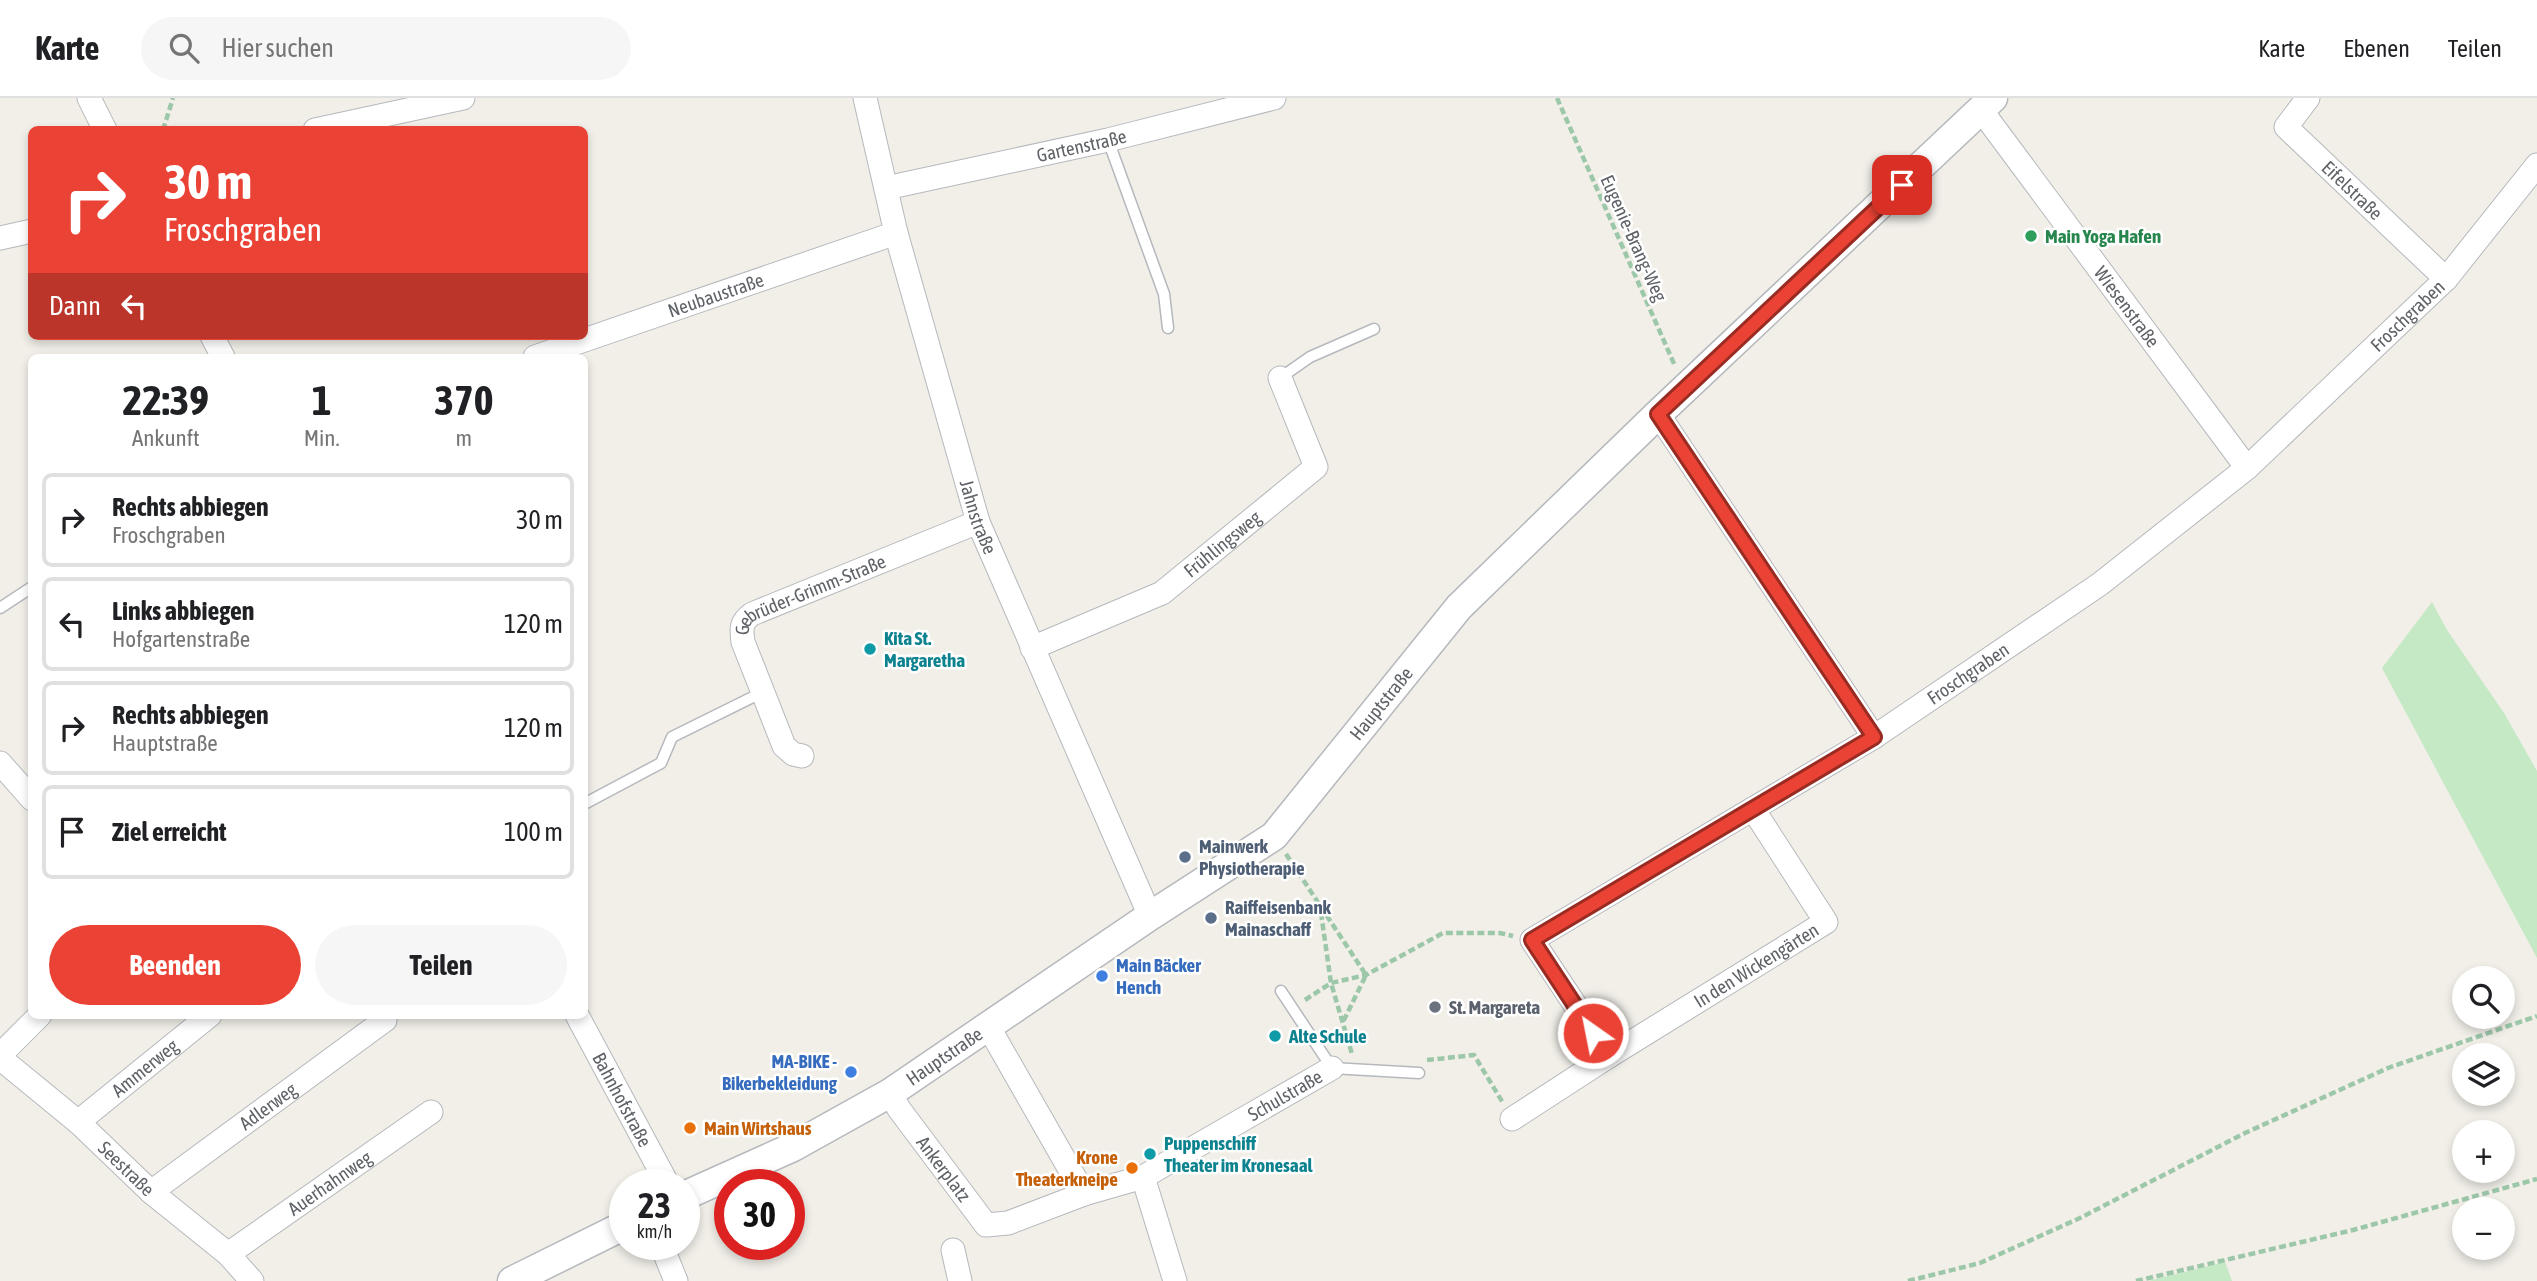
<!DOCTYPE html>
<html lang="de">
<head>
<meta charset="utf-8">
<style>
  :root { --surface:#fff; --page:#f6f6f6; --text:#202124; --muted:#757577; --line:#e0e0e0; --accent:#ea4335 }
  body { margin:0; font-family:"Asap Condensed",sans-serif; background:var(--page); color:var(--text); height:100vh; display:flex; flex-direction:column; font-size:26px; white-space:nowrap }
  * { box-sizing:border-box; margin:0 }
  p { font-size:23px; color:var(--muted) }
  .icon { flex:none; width:38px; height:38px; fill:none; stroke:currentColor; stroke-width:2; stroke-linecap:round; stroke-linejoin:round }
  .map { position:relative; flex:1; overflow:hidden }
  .details { position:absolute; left:28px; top:256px; width:560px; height:665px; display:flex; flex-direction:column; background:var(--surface); border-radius:10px; box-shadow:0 4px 10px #0003 }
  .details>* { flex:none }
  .top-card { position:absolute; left:28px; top:28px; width:560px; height:214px; border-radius:10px; box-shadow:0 4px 10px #0003; background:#ea4335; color:#fff; overflow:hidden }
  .controls { position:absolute; left:2452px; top:868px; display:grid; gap:14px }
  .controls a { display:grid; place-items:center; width:63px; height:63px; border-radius:50%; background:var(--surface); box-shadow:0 4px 10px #0003; font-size:35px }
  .speed { position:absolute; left:609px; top:1071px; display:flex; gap:14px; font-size:35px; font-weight:700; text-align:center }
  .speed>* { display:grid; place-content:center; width:91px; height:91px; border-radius:50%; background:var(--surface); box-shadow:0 4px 10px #0003; line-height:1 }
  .speed small { font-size:18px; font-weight:400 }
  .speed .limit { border:10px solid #d22; background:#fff; color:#111 }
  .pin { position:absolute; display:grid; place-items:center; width:60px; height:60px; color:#fff; margin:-30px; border-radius:14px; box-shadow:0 4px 10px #0006 }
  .me { position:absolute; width:77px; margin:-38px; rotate:327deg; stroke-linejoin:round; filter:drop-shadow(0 0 5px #0008) }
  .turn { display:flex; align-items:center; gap:24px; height:147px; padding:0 21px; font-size:32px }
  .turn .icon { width:91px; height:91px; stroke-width:2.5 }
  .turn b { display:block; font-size:49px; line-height:60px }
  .then { display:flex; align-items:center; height:66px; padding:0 21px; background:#0003; gap:14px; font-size:26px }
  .eta { display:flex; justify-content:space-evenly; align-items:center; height:119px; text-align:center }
  .eta b { font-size:42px; font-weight:700; line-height:49px }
  .primary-button { display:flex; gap:14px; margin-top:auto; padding:14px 21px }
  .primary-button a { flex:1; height:80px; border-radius:42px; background:var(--accent); color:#fff; font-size:28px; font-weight:700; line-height:80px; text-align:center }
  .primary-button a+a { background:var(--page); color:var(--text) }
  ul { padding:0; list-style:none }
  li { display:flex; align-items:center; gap:21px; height:94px; margin:0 14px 10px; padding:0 7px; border:4px solid var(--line); border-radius:10px }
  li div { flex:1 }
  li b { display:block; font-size:26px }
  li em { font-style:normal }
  header { display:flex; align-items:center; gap:42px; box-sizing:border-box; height:98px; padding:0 35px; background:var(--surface); border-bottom:2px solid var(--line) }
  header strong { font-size:33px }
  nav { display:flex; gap:38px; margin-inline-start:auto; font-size:24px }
  .search { width:490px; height:63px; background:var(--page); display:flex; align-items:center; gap:18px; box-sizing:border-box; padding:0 24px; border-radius:38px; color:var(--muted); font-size:26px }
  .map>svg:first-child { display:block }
</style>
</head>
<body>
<header>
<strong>Karte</strong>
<div class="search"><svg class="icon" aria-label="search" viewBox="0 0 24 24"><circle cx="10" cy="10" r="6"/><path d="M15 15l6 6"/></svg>Hier suchen</div>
<nav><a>Karte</a><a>Ebenen</a><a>Teilen</a></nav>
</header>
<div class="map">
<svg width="2537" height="1183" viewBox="0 0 2537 1183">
  <rect width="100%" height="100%" fill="#f1efe8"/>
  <g fill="#c5e8c5">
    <path d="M 2432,504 L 2447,532 L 2504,615 L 2537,673 L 2537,860 L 2382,570 Z"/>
    <path d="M 2225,1164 L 2232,1183 L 2148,1183 Z"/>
  </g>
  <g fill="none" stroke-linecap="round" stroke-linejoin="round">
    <defs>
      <g id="service">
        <path d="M 1108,42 L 1164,196 L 1168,230"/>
        <path d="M 1280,280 L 1310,259 L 1374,231"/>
        <path d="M 0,510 L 32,489"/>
        <path d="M 584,706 L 661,665 L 672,639 L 763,594"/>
        <path d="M 1281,893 L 1332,970 L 1419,975"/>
      </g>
      <g id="minor">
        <path d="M 89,0 L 105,32"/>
        <path id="s1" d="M 865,0 L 896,135 L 978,424 L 1150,818"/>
        <path id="s2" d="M 2308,0 L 2286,29 L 2446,181"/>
        <path id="s3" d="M 1981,12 L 2247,370"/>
        <path d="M 315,32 L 463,0"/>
        <path id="s4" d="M 886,90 L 1108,42 L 1274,0"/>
        <path d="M 0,140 L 32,133"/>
        <path d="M 212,238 L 223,259"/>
        <path id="s5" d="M 535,259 L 896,135"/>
        <path d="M 1658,316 L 1874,639"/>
        <path id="s6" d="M 1032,550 L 1162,495 L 1316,369 L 1280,280"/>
        <path id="s7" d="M 802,658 L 793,656 L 784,648 L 743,544 C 741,530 741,524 752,516 L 978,424"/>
        <path d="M 0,665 L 32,701"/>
        <path id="s8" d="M 577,917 L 668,1087"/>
        <path d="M 988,928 L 1084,1096"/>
        <path d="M 0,957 L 40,917"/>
        <path id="s9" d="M 1609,958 L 1826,824 L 1753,711"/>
        <path id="s10" d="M 0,960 L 78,1024 L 151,1094 L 228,1156 L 252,1183"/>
        <path id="s11" d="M 890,995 L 899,1011 L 986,1127 L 1008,1125 L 1084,1096 L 1143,1079 L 1332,970"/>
        <path id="s12" d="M 1512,1021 L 1609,958 L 1532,842 L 1874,639 L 2100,486 L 2247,370 L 2446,181 L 2537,67"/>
        <path id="s13" d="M 78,1024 L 210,917"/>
        <path d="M 1143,1079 L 1175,1183"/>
        <path id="s14" d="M 151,1094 L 385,922"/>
        <path d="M 661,1146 L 676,1183"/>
        <path d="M 953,1152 L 960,1183"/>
        <path id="s15" d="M 228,1156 L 431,1014"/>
      </g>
      <g id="tertiary">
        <path id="s16" d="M 684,1098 L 793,1049 L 890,995 L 1150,818 L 1274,738 L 1459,509 L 1658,316 L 1993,0"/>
        <path d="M 512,1183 L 625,1127"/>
      </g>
    </defs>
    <use href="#service" stroke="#b5b8bc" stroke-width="13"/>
    <use href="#minor" stroke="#b5b8bc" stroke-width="25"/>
    <use href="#tertiary" stroke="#b5b8bc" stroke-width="31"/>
    <g stroke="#9cc7a9" stroke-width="4.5" stroke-dasharray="7 3.5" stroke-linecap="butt">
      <path d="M 1557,0 L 1675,268"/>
      <path d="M 163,32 L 173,0"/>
      <path d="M 1286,756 L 1366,877 L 1343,924"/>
      <path d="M 1321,815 L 1331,885 L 1352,956"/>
      <path d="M 1305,902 L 1331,885 L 1366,877 L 1443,835 L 1500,835 L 1513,838"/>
      <path d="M 1427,962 L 1474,957 L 1503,1005"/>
      <path d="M 1908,1183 L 1980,1165 L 2080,1120 L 2245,1035 L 2388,970 L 2537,918"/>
      <path d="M 2136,1183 L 2353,1132 L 2537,1081"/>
    </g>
    <use href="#service" stroke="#fff" stroke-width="10"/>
    <use href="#minor" stroke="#fff" stroke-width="23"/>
    <use href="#tertiary" stroke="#fff" stroke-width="28"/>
  </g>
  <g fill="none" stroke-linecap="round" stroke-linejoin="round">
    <defs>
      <path id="route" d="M 1593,935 L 1532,842 L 1874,639 L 1658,316 L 1902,87"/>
    </defs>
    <use href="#route" stroke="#982c22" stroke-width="18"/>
    <use href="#route" stroke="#ea4335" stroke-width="12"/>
  </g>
  <circle fill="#2e9e5b" stroke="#fff" stroke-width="2.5" cx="2031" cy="138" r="7"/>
  <g fill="#0f9aa8" stroke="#fff" stroke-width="2.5">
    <circle cx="870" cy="551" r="7"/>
    <circle cx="1275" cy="938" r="7"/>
    <circle cx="1150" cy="1056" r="7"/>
  </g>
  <g fill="#5c6f8a" stroke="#fff" stroke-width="2.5">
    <circle cx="1185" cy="759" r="7"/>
    <circle cx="1211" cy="820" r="7"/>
  </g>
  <g fill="#3f7fe0" stroke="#fff" stroke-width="2.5">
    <circle cx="1102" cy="878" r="7"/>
    <circle cx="851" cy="974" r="7"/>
  </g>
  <circle fill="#6b7280" stroke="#fff" stroke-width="2.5" cx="1435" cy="909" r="7"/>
  <g fill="#e8710a" stroke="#fff" stroke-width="2.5">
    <circle cx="690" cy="1030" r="7"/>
    <circle cx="1132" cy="1070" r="7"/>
  </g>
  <g text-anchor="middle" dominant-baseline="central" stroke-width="5" stroke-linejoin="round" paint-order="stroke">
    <g font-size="19" fill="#5f6368" stroke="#fff">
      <text stroke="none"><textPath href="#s4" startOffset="200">Gartenstraße</textPath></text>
      <text stroke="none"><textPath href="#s2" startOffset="128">Eifelstraße</textPath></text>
      <text transform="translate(1634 140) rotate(66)">Eugenie-Brang-Weg</text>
      <text stroke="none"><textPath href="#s5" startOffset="191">Neubaustraße</textPath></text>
      <text stroke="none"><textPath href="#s3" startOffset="245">Wiesenstraße</textPath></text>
      <text stroke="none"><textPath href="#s12" startOffset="1334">Froschgraben</textPath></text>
      <text stroke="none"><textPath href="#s1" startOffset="434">Jahnstraße</textPath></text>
      <text stroke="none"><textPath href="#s6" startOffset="219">Frühlingsweg</textPath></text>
      <text stroke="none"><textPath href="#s7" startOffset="224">Gebrüder-Grimm-Straße</textPath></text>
      <text stroke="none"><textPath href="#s12" startOffset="766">Froschgraben</textPath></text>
      <text stroke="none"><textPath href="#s16" startOffset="863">Hauptstraße</textPath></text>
      <text stroke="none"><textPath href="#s9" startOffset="173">In den Wickengärten</textPath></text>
      <text stroke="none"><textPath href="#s16" startOffset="296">Hauptstraße</textPath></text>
      <text stroke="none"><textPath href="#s13" startOffset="86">Ammerweg</textPath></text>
      <text stroke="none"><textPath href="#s11" startOffset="492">Schulstraße</textPath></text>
      <text stroke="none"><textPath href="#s8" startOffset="96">Bahnhofstraße</textPath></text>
      <text stroke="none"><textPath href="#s14" startOffset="145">Adlerweg</textPath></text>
      <text stroke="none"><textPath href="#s10" startOffset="168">Seestraße</textPath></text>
      <text stroke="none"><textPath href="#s11" startOffset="93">Ankerplatz</textPath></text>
      <text stroke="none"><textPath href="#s15" startOffset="124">Auerhahnweg</textPath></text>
    </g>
    <g font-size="19" font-weight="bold" fill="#27864d" stroke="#fff" text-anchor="start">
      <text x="2045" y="138">Main Yoga Hafen</text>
    </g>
    <g font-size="19" font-weight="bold" fill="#0d838f" stroke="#fff" text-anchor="start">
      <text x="884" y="540">Kita St.<tspan x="884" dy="22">Margaretha</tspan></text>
      <text x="1289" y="938">Alte Schule</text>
      <text x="1164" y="1045">Puppenschiff<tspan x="1164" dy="22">Theater im Kronesaal</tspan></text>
    </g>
    <g font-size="19" font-weight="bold" fill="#4e5e75" stroke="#fff" text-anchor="start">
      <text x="1199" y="748">Mainwerk<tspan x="1199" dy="22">Physiotherapie</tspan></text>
      <text x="1225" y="809">Raiffeisenbank<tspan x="1225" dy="22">Mainaschaff</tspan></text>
    </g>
    <g font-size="19" font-weight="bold" fill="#366cbe" stroke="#fff" text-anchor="start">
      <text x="1116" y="867">Main Bäcker<tspan x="1116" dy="22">Hench</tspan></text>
      <text x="837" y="963" text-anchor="end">MA-BIKE -<tspan x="837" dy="22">Bikerbekleidung</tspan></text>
    </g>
    <g font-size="19" font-weight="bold" fill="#5b616d" stroke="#fff" text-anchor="start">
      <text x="1449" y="909">St. Margareta</text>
    </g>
    <g font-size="19" font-weight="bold" fill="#c56008" stroke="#fff" text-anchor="start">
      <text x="704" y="1030">Main Wirtshaus</text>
      <text x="1118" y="1059" text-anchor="end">Krone<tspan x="1118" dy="22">Theaterkneipe</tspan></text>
    </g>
  </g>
</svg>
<div class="controls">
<a><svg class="icon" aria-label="search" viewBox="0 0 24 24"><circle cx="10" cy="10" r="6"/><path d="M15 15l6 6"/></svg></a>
<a><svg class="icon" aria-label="layers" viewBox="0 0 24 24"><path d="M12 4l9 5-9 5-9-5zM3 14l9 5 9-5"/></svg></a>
<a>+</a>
<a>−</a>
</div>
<div class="speed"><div>23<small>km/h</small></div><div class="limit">30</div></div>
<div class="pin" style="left:1902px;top:87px;background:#d93025"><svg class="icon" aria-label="arrive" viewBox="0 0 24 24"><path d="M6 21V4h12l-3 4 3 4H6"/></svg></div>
<svg class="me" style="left:1593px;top:935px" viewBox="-20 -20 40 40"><circle r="17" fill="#ea4335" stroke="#fff" stroke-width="3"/><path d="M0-11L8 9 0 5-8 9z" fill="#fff"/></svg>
<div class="top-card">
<div class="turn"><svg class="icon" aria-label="right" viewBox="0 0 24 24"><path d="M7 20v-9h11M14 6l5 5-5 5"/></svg><div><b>30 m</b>Froschgraben</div></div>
<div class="then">Dann<svg class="icon" aria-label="left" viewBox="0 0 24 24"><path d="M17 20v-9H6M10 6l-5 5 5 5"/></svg></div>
</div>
<section class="details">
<div class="eta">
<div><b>22:39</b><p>Ankunft</p></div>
<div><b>1</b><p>Min.</p></div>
<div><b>370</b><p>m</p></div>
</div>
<ul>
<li><svg class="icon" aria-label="right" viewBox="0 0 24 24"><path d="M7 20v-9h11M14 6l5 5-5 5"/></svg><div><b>Rechts abbiegen</b><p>Froschgraben</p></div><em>30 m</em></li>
<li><svg class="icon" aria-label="left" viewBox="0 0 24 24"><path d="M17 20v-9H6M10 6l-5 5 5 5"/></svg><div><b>Links abbiegen</b><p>Hofgartenstraße</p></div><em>120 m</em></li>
<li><svg class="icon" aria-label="right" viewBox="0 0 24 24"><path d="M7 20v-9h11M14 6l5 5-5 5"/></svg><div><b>Rechts abbiegen</b><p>Hauptstraße</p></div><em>120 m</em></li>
<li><svg class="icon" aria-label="arrive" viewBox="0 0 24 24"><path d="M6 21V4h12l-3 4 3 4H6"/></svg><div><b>Ziel erreicht</b></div><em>100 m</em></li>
</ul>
<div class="primary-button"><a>Beenden</a><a>Teilen</a></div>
</section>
</div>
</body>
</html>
